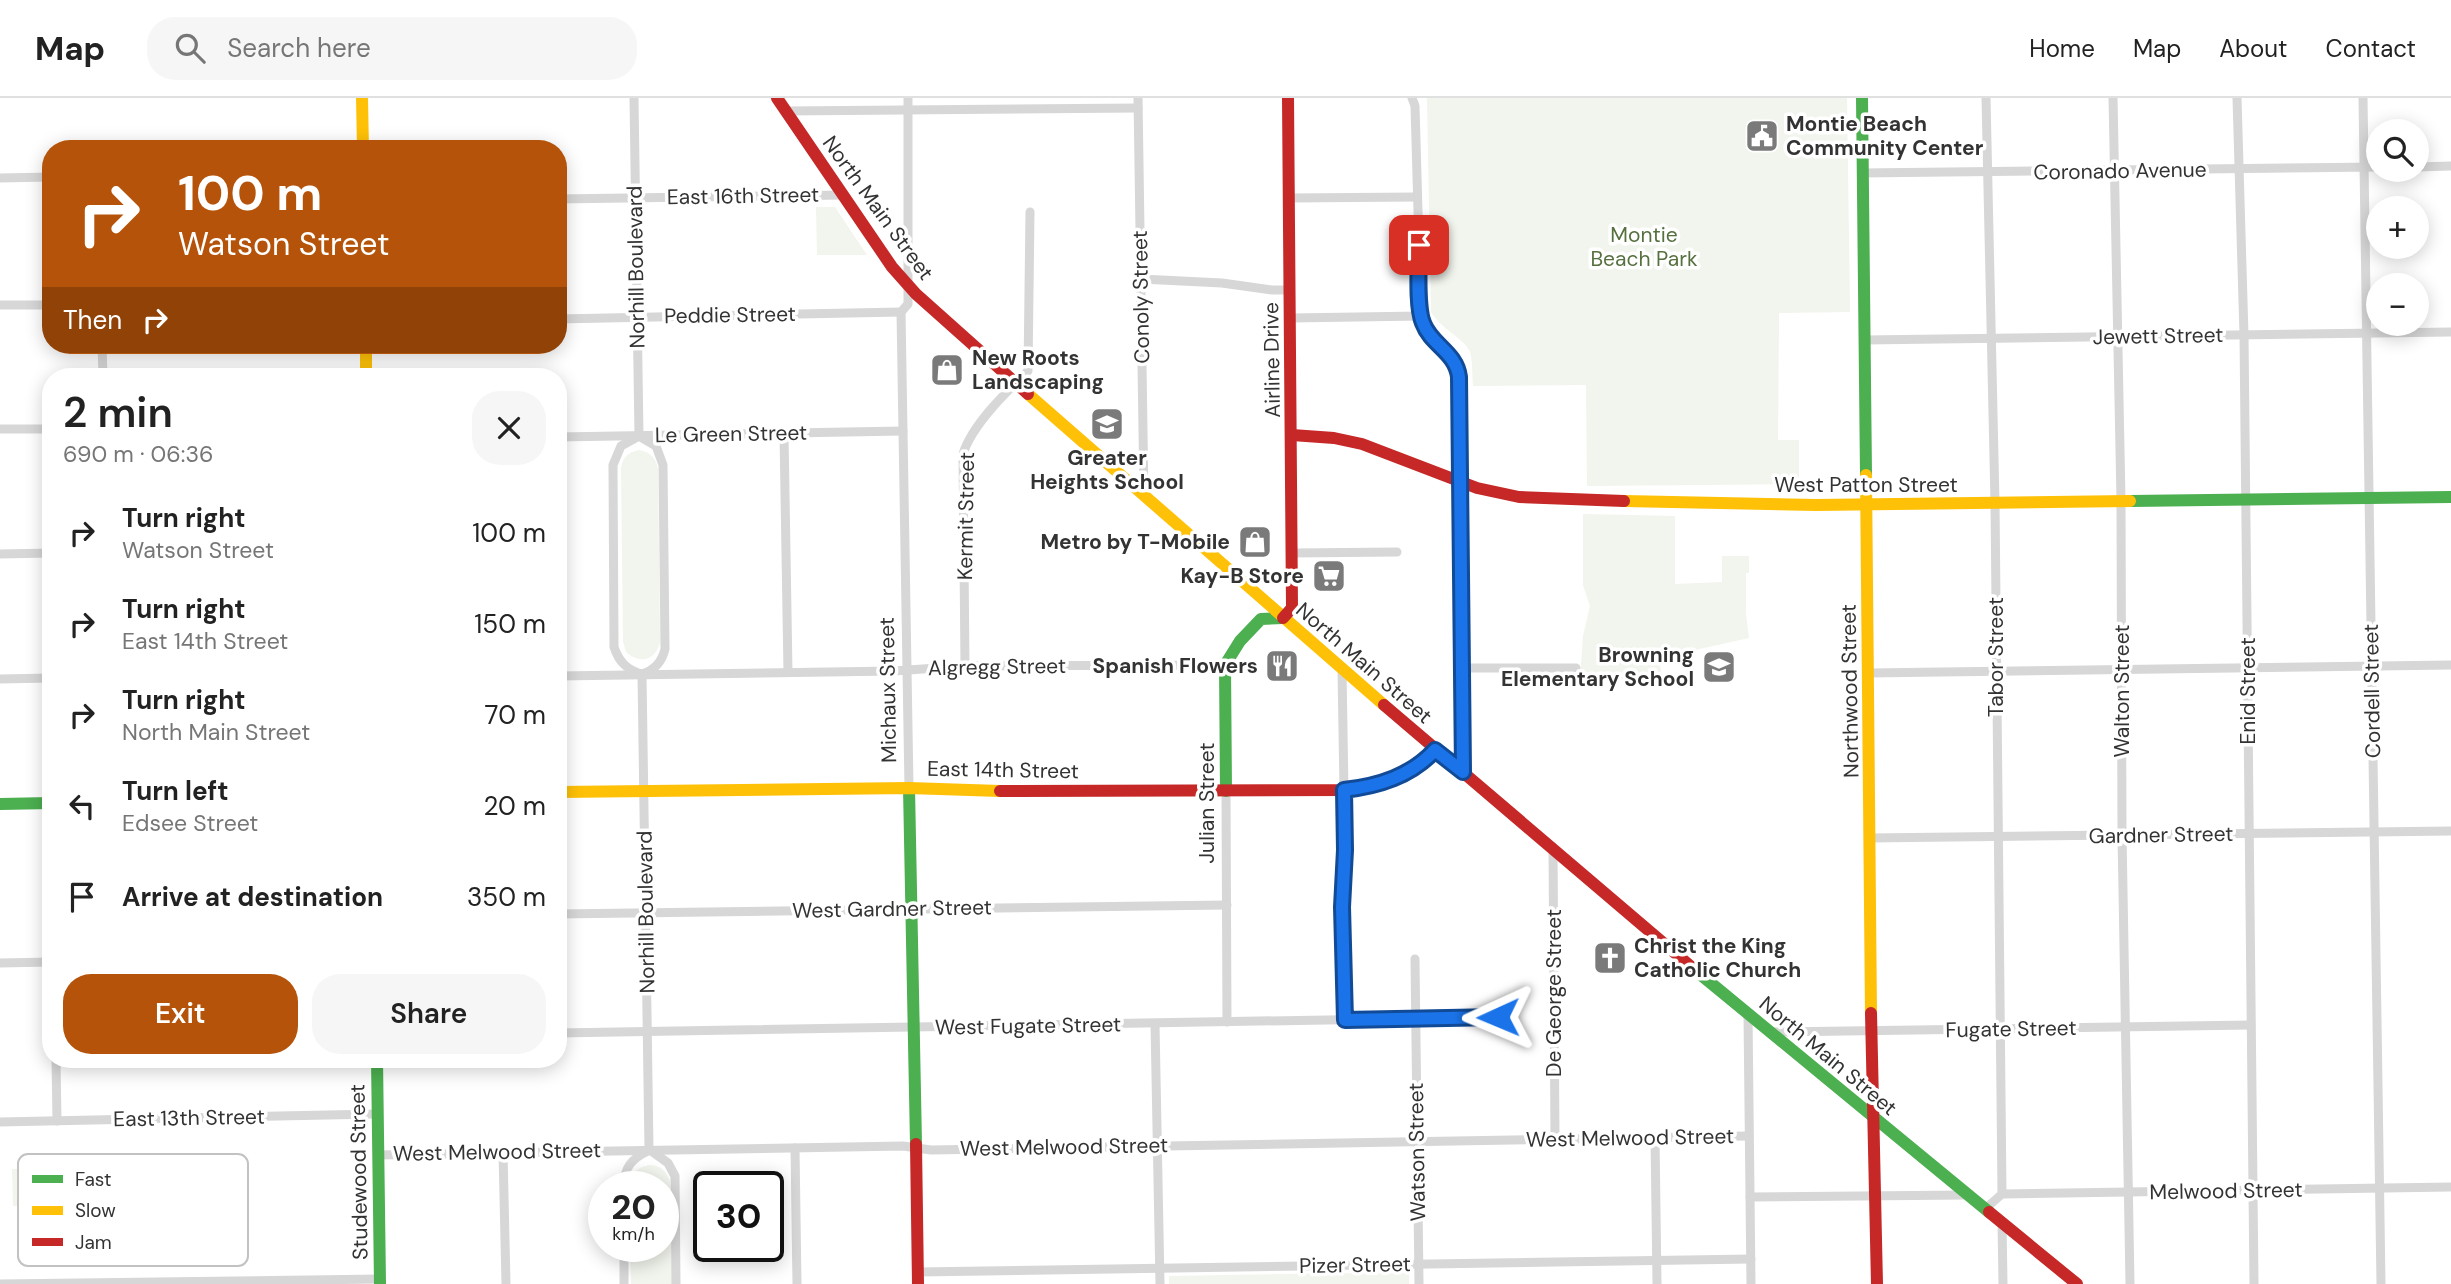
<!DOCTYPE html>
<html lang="en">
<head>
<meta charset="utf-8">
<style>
  :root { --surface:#fff; --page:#f6f6f6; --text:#222; --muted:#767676; --line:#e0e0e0; --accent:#b45309 }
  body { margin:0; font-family:"DM Sans",sans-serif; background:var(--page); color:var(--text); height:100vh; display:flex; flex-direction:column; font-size:26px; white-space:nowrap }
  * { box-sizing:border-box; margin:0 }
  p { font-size:23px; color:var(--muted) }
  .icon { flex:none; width:38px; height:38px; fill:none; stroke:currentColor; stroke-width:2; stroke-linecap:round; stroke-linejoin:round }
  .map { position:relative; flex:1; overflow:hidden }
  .drawer { position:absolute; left:42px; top:270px; width:525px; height:700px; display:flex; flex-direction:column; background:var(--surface); border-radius:28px; box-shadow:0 4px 18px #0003 }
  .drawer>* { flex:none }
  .banner { position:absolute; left:42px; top:42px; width:525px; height:214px; border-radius:28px; box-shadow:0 4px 18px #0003; background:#b45309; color:#fff; overflow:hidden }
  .buttons { position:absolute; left:2366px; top:21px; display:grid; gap:14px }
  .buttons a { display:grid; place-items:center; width:63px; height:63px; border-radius:50%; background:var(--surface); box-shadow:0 4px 18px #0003; font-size:35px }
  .speed { position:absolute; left:588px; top:1073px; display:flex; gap:14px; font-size:35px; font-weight:700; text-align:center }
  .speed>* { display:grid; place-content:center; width:91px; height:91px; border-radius:50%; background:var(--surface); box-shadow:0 4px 18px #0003; line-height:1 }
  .speed small { font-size:18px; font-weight:400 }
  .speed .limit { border:4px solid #111; border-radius:10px; background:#fff; color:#111 }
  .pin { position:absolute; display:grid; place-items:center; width:60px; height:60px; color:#fff; margin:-30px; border-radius:14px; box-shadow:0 4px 10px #0006 }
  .me { position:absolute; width:77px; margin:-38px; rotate:269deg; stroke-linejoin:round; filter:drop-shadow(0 0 5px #0008) }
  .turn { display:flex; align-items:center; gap:24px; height:147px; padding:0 21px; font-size:32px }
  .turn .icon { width:91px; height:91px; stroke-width:2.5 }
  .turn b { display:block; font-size:49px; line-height:60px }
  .then { display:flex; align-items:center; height:66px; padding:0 21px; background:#0003; gap:14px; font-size:26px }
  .round { display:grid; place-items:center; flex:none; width:74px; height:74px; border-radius:28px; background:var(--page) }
  .overview { display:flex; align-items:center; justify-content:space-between; height:119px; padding:0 21px }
  h1 { font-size:42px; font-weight:600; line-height:52px }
  .button { display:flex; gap:14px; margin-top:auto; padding:14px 21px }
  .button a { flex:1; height:80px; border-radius:28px; background:var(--accent); color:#fff; font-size:28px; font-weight:600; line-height:80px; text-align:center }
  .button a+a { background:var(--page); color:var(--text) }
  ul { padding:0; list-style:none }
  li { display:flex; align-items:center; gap:21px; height:91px; padding:0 21px }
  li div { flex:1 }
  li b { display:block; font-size:26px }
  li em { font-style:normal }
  header { display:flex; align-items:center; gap:42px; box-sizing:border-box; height:98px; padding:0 35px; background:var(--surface); border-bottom:2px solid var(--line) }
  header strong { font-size:33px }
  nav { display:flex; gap:38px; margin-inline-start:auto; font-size:24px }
  .search { width:490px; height:63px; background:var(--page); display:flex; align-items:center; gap:18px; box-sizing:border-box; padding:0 24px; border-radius:28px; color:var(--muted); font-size:26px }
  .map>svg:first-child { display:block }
</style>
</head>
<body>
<header>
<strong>Map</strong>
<div class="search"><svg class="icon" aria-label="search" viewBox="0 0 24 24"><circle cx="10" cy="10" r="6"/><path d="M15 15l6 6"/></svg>Search here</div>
<nav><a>Home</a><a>Map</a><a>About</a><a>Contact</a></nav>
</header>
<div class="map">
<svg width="2451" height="1186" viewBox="0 0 2451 1186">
  <rect width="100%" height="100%" fill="#fff"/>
  <g fill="#f1f5ed">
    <path d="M 1427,0 L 1847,0 L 1850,214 L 1779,215 L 1778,342 L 1799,342 L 1799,386 L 1587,388 L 1586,287 L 1473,288 C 1472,278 1473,264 1470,254 C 1465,241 1440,230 1431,214 Z"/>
    <path d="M 816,109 L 835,109 L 867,157 L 817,157 Z"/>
    <path d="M 639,352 C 650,354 656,360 658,371 L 660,544 C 656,562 640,567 626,554 L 623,543 L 621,371 C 622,360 628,354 639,352 Z"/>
    <path d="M 1583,416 L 1675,418 L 1675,486 L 1722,484 L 1722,458 L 1749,458 L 1749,475 L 1746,475 L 1746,516 L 1749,540 L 1659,560 L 1662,581 L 1580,581 L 1583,538 L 1590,508 L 1583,487 Z"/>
    <path d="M 649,1067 C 661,1067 666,1073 670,1083 L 672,1186 L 631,1186 L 630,1148 L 663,1148 L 663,1088 L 629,1088 C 630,1076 636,1070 649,1067 Z"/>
    <path d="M 12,1071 L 29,1071 L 30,1108 L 13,1108 Z"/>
    <path d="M 1409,1174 L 1409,1186 L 1169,1186 L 1169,1178 Z"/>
  </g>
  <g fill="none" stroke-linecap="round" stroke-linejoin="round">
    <g stroke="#d7d7d7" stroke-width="9">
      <path d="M 634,0 L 639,338"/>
      <path d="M 908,0 L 908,206 L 901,214 L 909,690"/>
      <path d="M 1138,0 L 1144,399"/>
      <path d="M 1412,0 L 1415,8 L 1421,218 C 1428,242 1456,253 1459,279 L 1463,674"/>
      <path d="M 2113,0 L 2121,402 L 2122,737 L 2130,1186"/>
      <path d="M 2237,0 L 2244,237 L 2254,1186"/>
      <path d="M 2363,0 L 2381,1186"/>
      <path d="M 786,13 L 1138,10"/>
      <path d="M 2417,69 L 2451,68"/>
      <path d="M 1862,75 L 2378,69"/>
      <path d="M 0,80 L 51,79"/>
      <path d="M 1289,100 L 1417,99"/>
      <path d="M 558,101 L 843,97"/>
      <path d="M 1141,181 L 1222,185 L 1272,192 L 1290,192"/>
      <path d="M 0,207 L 51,207"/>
      <path d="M 1291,220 L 1421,218"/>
      <path d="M 558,221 L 901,214"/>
      <path d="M 1865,242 L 2451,234"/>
      <path d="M 102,247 L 103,278"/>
      <path d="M 0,331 L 51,331"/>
      <path d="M 784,336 L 788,574"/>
      <path d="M 639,338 L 656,348 L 663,367 L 665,551 C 662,564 655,572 642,576 C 627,572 619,564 614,549 L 613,367 L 621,348 Z"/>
      <path d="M 558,339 L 903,333"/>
      <path d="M 1292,455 L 1397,454"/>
      <path d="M 0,456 L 51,455"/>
      <path d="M 965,568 L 963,356 C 972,327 1006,294 1028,273 L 1030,114"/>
      <path d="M 1462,570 L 1576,570"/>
      <path d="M 1342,572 L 1345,752 L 1342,809 L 1345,922"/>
      <path d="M 1868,575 L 2451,567"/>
      <path d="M 642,576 L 649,1052"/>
      <path d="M 558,578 L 894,573 L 965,568 L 1225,567"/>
      <path d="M 0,581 L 51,580"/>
      <path d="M 1226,693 L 1227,924"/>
      <path d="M 1871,740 L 2451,733"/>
      <path d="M 1553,749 L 1555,1041"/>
      <path d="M 558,816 L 1227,807"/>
      <path d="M 1415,861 L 1419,1186"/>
      <path d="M 0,865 L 51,864"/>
      <path d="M 1748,917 L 1751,1186"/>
      <path d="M 1155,926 L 1160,1186"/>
      <path d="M 1771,934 L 2251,927"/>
      <path d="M 558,935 L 1498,919"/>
      <path d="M 56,961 L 57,1023"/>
      <path d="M 0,1024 L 377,1016"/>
      <path d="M 1655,1039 L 1657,1186"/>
      <path d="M 795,1050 L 797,1186"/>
      <path d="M 650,1052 L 668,1065 L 675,1078 L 676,1186"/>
      <path d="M 503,1054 L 506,1186"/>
      <path d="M 378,1057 L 903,1048 L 931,1052 L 1749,1038"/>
      <path d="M 624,1088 C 624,1070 631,1061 648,1053"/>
      <path d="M 2002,1096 L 2451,1089"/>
      <path d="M 1750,1099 L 1967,1097"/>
      <path d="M 1985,1111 L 2002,1096 L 1995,405 L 1986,0"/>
      <path d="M 2002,1125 L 2003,1186"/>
      <path d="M 624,1148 L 624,1186"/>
      <path d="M 918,1174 L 1751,1161"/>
      <path d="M 0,1186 L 380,1181"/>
    </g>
    <g stroke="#4caf50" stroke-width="12">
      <path d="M 1862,0 L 1866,377"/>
      <path d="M 2130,403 L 2451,399"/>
      <path d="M 909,690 L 916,1046"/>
      <path d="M 1226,693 L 1225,567 L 1240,543 L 1261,521 L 1283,520"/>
      <path d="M 0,706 L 51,705"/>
      <path d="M 1695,872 L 1989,1114"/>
      <path d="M 377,961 L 380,1186"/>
    </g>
    <g stroke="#ffc107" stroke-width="12">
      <path d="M 362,0 L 363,51"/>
      <path d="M 366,247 L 366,278"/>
      <path d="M 1028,296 L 1384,607"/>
      <path d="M 1866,377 L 1871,915"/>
      <path d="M 1624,403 L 1816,407 L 2130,403"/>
      <path d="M 558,694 L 909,690 L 1000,693"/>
    </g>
    <g stroke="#c62828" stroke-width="12">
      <path d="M 777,0 L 892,169 L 916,196 L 1028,296"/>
      <path d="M 1292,337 L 1334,340 L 1362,346 L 1477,390 L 1519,399 L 1624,403"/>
      <path d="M 1283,520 L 1292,510 L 1288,0"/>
      <path d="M 1384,607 L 1695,872"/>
      <path d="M 1000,693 L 1344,692 C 1379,687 1409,677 1435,652"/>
      <path d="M 1871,915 L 1877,1186"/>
      <path d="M 916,1046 L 918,1186"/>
      <path d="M 1989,1114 L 2077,1186"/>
    </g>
  </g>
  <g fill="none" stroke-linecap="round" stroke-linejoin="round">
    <defs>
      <path id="route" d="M 1419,147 C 1419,167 1416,208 1423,225 C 1431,247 1456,254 1459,279 L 1463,674 L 1435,652 C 1411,678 1379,688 1344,692 L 1345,752 L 1342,809 L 1345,922 L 1498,919"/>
    </defs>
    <use href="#route" stroke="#114b97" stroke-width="18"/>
    <use href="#route" stroke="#1a73e8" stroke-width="12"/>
  </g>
  <defs>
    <symbol id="civic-square" viewBox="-11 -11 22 22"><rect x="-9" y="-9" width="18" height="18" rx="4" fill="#7a7a7a" stroke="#fff"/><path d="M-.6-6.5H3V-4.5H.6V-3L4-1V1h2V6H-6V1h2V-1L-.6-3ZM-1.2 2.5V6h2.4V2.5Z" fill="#fff"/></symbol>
    <symbol id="shop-square" viewBox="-11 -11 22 22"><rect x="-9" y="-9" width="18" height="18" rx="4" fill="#7a7a7a" stroke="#fff"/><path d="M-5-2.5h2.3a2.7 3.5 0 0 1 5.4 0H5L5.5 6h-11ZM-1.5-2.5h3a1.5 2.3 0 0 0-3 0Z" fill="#fff"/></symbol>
    <symbol id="school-square" viewBox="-11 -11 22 22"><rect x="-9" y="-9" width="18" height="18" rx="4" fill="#7a7a7a" stroke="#fff"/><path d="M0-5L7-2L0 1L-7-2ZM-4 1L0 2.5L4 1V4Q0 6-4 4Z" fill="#fff"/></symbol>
    <symbol id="supermarket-square" viewBox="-11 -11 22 22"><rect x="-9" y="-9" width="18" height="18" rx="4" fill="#7a7a7a" stroke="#fff"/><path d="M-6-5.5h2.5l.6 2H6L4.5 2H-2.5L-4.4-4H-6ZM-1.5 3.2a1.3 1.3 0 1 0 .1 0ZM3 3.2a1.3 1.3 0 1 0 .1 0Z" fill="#fff"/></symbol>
    <symbol id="restaurant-square" viewBox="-11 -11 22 22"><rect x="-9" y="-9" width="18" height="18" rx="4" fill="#7a7a7a" stroke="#fff"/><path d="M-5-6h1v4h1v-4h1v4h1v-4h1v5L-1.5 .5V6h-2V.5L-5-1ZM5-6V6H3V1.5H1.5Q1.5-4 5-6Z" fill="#fff"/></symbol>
    <symbol id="church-square" viewBox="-11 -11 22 22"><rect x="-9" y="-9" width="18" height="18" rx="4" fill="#7a7a7a" stroke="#fff"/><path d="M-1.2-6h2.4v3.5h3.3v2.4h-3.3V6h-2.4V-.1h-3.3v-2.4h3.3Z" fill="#fff"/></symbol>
  </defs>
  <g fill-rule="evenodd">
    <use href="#civic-square" x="1743" y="19" width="38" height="38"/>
    <use href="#shop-square" x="928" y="253" width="38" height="38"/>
    <use href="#school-square" x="1088" y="307" width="38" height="38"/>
    <use href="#shop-square" x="1236" y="425" width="38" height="38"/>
    <use href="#supermarket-square" x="1310" y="459" width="38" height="38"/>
    <use href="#restaurant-square" x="1263" y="549" width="38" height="38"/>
    <use href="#school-square" x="1700" y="550" width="38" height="38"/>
    <use href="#church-square" x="1591" y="841" width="38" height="38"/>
  </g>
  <g text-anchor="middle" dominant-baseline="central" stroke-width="7" stroke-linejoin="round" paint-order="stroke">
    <g font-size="21" font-weight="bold" fill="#333" stroke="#fff" text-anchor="end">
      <text x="1786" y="26" text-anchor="start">Montie Beach<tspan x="1786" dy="24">Community Center</tspan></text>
      <text x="972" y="260" text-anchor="start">New Roots<tspan x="972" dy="24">Landscaping</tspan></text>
      <text x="1107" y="360" text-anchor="middle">Greater<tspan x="1107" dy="24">Heights School</tspan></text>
      <text x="1230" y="444">Metro by T-Mobile</text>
      <text x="1304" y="478">Kay-B Store</text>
      <text x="1694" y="557">Browning<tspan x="1694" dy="24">Elementary School</tspan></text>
      <text x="1258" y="568">Spanish Flowers</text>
      <text x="1634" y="848" text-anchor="start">Christ the King<tspan x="1634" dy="24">Catholic Church</tspan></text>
    </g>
    <g font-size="21" fill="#333" stroke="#fff">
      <text transform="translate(2120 73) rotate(-1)">Coronado Avenue</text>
      <text transform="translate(743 98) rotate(-1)">East 16th Street</text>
      <text transform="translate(878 110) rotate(54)">North Main Street</text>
      <text transform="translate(636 169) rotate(-91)">Norhill Boulevard</text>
      <text transform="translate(1141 199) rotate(-91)">Conoly Street</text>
      <text transform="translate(730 217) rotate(-1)">Peddie Street</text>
      <text transform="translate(2158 238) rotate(-1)">Jewett Street</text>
      <text transform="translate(1272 262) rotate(-91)">Airline Drive</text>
      <text transform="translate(731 336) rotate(-1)">Le Green Street</text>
      <text x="1866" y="387">West Patton Street</text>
      <text transform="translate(966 418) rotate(-89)">Kermit Street</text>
      <text transform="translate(1996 559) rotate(-90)">Tabor Street</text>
      <text transform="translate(1364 565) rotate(41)">North Main Street</text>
      <text transform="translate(997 569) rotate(-1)">Algregg Street</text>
      <text transform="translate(888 592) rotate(-91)">Michaux Street</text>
      <text transform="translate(1850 593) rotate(-91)">Northwood Street</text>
      <text transform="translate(2122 593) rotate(-90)">Walton Street</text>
      <text transform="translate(2248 593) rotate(-90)">Enid Street</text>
      <text transform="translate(2372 593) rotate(-91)">Cordell Street</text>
      <text transform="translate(1003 672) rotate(1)">East 14th Street</text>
      <text transform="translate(1207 705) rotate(-90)">Julian Street</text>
      <text transform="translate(2161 737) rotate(-1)">Gardner Street</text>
      <text transform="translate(892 811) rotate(-1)">West Gardner Street</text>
      <text transform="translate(646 814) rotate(-91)">Norhill Boulevard</text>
      <text transform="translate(1554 895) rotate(-90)">De George Street</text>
      <text transform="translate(1028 928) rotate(-1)">West Fugate Street</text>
      <text transform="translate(2011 931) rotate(-1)">Fugate Street</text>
      <text transform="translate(1828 958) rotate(40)">North Main Street</text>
      <text transform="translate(189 1020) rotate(-1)">East 13th Street</text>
      <text transform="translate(1630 1040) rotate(-1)">West Melwood Street</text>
      <text transform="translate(1064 1049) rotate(-1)">West Melwood Street</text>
      <text transform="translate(497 1054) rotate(-1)">West Melwood Street</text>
      <text transform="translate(1417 1054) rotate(-91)">Watson Street</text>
      <text transform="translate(359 1074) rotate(-91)">Studewood Street</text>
      <text transform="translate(2226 1093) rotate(-1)">Melwood Street</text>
      <text transform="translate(1355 1167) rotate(-1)">Pizer Street</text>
    </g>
    <g font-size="21" fill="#56703f" stroke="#fff">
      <text x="1644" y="137">Montie<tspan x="1644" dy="24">Beach Park</tspan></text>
    </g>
  </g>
  <rect x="18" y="1056" width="230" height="112" rx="10" fill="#fff" stroke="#c2c2c2" stroke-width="2"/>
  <rect x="32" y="1077" width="31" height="8" fill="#4caf50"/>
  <rect x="32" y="1108" width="31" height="9" fill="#ffc107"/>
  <rect x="32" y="1140" width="31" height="8" fill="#c62828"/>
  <g font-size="19" fill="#333">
    <text x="75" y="1088">Fast</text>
    <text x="75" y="1119">Slow</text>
    <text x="75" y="1151">Jam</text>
  </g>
</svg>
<div class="buttons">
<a><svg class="icon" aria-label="search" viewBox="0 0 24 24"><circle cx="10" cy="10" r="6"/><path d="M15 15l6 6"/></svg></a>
<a>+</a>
<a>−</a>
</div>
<div class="speed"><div>20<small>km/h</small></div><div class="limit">30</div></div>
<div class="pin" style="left:1419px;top:147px;background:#d93025"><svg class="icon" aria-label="arrive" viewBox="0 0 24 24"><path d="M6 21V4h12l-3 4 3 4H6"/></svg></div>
<svg class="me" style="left:1498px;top:919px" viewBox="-20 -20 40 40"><path d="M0-17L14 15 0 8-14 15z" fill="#1a73e8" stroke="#fff" stroke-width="4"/></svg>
<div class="banner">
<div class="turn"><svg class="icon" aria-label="right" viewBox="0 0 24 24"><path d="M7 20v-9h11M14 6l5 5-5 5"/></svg><div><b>100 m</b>Watson Street</div></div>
<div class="then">Then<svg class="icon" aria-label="right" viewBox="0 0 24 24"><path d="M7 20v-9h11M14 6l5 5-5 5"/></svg></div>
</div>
<section class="drawer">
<div class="overview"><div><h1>2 min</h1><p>690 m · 06:36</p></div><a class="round"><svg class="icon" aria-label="close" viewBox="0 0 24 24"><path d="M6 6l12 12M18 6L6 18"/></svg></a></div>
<ul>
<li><svg class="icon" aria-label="right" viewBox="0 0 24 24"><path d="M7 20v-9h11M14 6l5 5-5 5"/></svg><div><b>Turn right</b><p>Watson Street</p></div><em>100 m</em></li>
<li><svg class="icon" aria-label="right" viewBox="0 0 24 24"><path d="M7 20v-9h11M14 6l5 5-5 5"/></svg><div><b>Turn right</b><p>East 14th Street</p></div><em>150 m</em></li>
<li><svg class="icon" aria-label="right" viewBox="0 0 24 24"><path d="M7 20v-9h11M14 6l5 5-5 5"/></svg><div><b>Turn right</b><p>North Main Street</p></div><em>70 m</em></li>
<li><svg class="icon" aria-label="left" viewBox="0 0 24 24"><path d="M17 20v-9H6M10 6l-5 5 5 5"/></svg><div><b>Turn left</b><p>Edsee Street</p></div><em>20 m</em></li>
<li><svg class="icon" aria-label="arrive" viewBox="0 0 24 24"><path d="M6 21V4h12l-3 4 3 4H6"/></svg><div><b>Arrive at destination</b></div><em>350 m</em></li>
</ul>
<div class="button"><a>Exit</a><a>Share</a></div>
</section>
</div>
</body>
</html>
